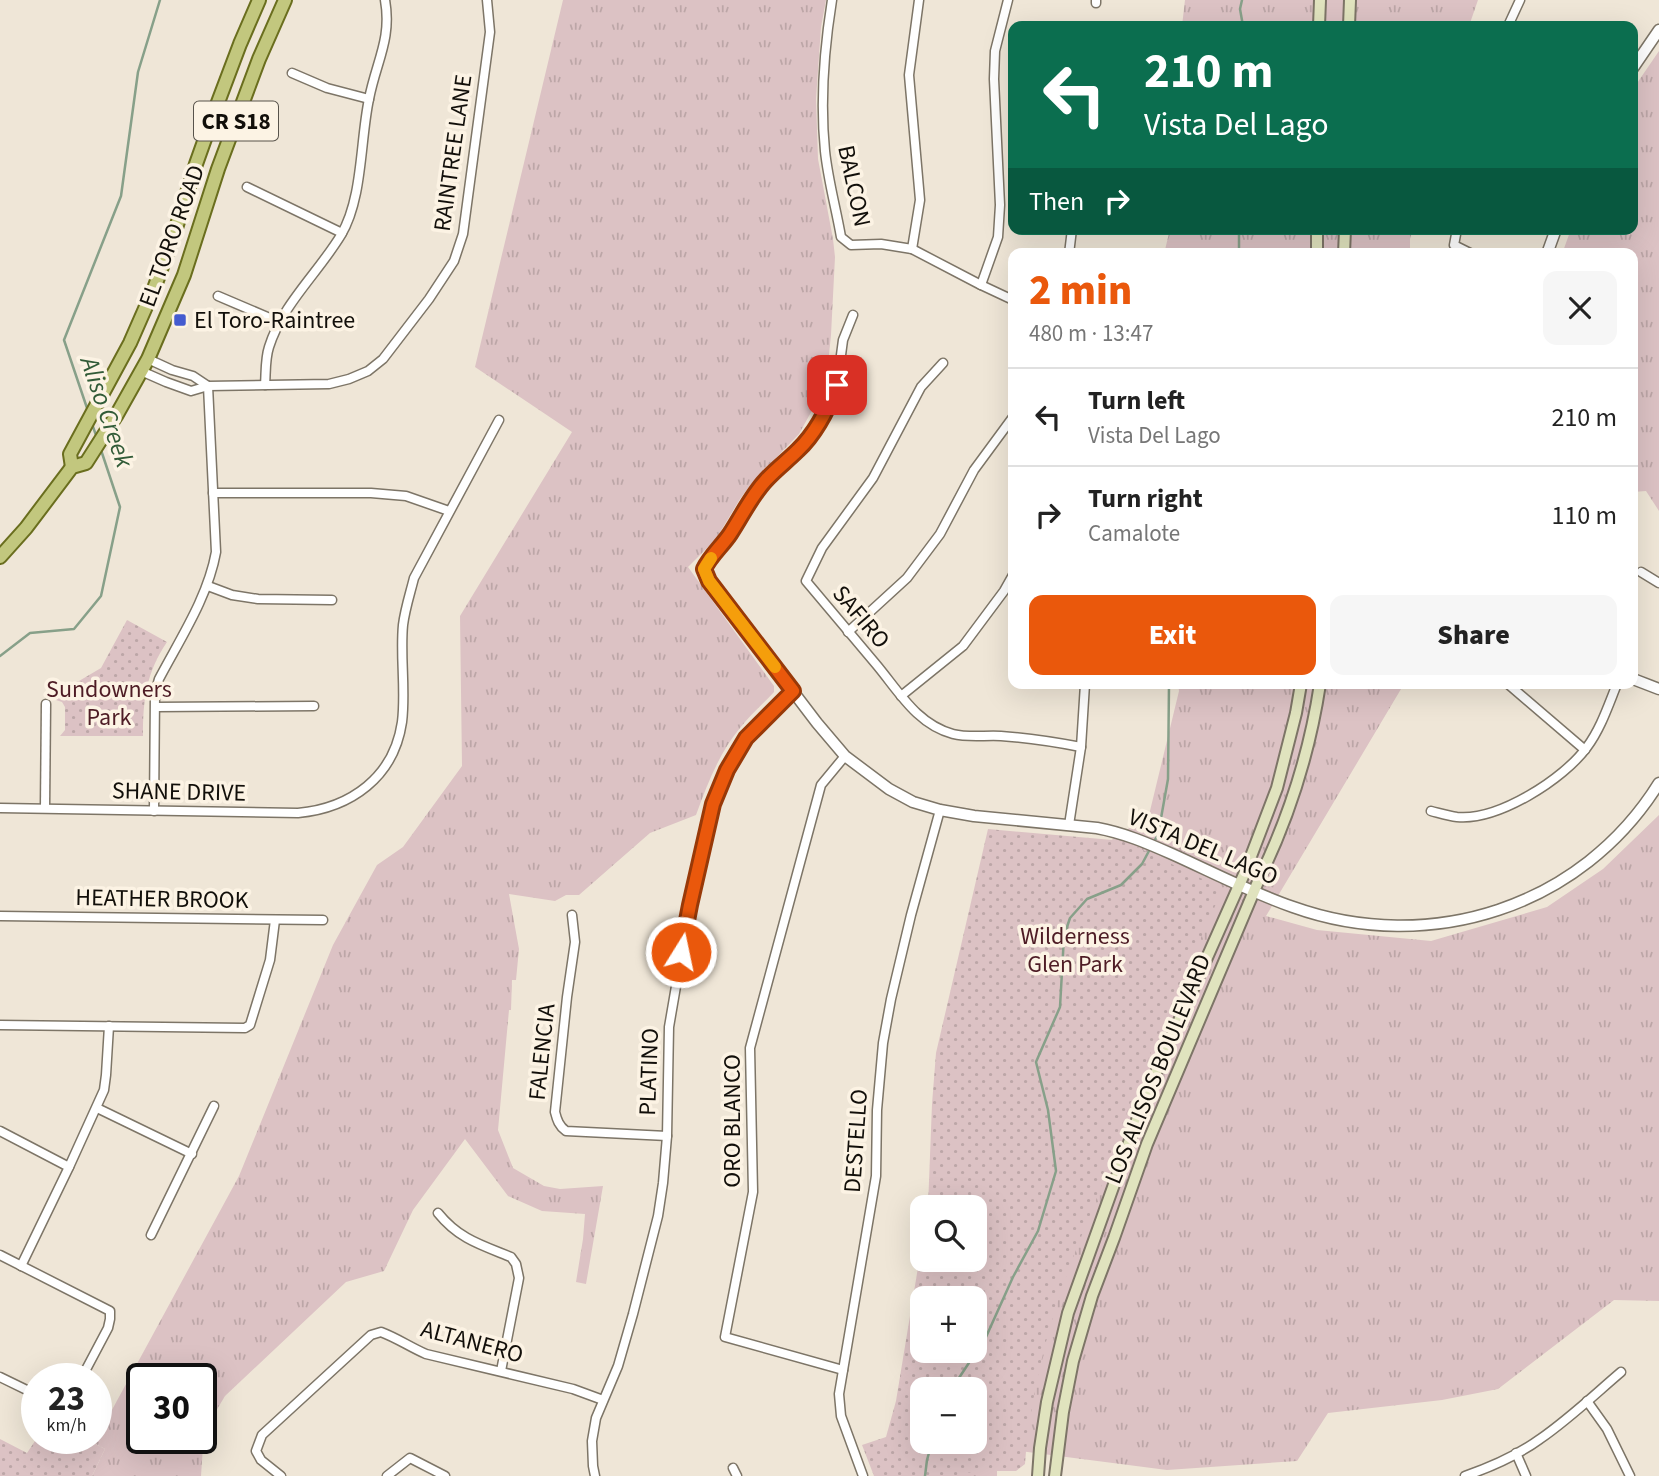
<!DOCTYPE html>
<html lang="en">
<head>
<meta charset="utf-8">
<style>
  :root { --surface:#fff; --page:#f6f6f6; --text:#222; --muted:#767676; --line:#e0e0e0; --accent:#ea580c }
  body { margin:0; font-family:"Source Sans 3",sans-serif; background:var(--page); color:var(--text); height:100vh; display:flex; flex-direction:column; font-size:26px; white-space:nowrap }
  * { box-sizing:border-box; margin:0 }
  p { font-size:23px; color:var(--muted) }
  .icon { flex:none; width:38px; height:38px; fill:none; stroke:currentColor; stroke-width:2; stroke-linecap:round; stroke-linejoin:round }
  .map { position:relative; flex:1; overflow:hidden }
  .panel { position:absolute; left:1008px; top:248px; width:630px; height:441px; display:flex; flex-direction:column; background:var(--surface); border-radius:14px; box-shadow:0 7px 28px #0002 }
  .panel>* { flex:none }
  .top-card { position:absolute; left:1008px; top:21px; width:630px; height:214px; border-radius:14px; box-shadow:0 7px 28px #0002; background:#0b6e4f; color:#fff; overflow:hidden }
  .buttons { position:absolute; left:910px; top:1195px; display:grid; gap:14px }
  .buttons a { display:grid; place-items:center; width:77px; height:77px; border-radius:14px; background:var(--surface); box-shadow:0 7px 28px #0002; font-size:35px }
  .speed { position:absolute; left:21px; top:1363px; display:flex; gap:14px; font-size:35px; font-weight:700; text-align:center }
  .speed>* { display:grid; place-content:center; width:91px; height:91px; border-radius:50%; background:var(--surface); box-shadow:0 7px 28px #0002; line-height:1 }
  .speed small { font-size:18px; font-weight:400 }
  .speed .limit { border:4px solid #111; border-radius:10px; background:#fff; color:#111 }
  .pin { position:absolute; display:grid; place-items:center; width:60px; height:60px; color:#fff; margin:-30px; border-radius:14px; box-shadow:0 4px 10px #0006 }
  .me { position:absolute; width:77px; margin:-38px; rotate:10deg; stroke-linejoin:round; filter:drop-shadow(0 0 5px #0008) }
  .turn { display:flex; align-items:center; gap:24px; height:147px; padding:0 21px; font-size:32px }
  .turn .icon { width:91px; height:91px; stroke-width:2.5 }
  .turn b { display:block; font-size:49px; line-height:60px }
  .then { display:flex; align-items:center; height:66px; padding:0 21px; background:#0003; gap:14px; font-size:26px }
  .round { display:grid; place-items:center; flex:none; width:74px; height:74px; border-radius:14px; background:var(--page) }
  .headline { display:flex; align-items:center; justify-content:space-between; height:119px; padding:0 21px }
  h1 { font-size:42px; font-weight:800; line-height:52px; color:var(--accent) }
  .primary-button { display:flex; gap:14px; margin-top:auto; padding:14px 21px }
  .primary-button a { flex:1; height:80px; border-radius:14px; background:var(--accent); color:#fff; font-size:28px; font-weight:800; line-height:80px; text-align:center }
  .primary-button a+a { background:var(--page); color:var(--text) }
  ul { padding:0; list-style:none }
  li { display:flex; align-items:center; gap:21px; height:98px; padding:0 21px; border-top:2px solid var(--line) }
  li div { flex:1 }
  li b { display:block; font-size:26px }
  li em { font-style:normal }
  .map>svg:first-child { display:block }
</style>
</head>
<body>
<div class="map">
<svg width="1659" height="1476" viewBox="0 0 1659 1476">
  <defs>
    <pattern id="grass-tufts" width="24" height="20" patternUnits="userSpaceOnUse" patternTransform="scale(1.75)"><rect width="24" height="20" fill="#dcc2c4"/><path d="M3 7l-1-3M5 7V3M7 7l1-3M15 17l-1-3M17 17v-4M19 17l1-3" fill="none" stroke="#bca6a7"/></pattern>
    <pattern id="park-dots" width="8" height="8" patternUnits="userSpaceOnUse" patternTransform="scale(1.75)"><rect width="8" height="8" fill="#dcc2c4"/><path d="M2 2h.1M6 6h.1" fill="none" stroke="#bca6a7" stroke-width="1.8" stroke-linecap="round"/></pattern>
  </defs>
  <rect width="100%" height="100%" fill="#efe6d7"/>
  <g fill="url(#grass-tufts)" fill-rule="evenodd">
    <path d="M 563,0 L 826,0 L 821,27 L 816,99 L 818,159 L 833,239 L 835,257 L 831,335 L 827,374 L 815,405 L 799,434 L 751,484 L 740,499 L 716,539 L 688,567 L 774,686 L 774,692 C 763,704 750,715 740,728 C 719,753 707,785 696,815 L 650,833 L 579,895 L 566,895 L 555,901 L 509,894 L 519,949 L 516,980 L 512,980 L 511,1010 L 509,1010 L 498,1130 L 513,1168 L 544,1186 L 560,1189 L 603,1186 L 586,1284 L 576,1282 L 583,1239 L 585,1214 L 542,1211 L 508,1196 L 465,1139 L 413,1210 L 384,1271 L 346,1282 L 225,1396 L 204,1431 L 201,1476 L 92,1476 L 105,1449 L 94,1443 L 239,1176 L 333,945 L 377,865 L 403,847 L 462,766 L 460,616 L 572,432 L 475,367 ZM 142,1379 L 201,1379 L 201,1438 L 142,1438 Z"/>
    <path d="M 1185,0 L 1478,0 L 1469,26 L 1182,26 Z"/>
    <path d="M 1659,51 L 1659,511 L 1646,491 L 1633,492 L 1633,254 L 1562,254 L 1571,229 L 1633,229 L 1633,89 Z"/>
    <path d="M 1170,229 L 1413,229 L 1410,239 L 1410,254 L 1164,254 Z"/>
    <path d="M 1178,684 L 1404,684 L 1266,916 L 1317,930 L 1431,941 L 1547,907 L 1603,869 L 1659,815 L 1659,1301 L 1614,1300 L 1498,1389 L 1442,1400 L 1328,1413 L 1297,1461 L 1167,1470 L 997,1448 L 997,1476 L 920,1476 L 922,1442 L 975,1442 L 975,1208 L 1095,851 L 1149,815 L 1179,691 Z"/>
  </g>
  <g fill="url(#park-dots)" fill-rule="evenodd">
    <path d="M 127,620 L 167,642 C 146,673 143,700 143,736 L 60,736 L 65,730 L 65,707 L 62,702 L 56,700 L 54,689 L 79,681 L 101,668 Z"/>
    <path d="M 988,829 L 1124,841 L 1219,887 L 1219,897 C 1187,970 1153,1043 1125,1117 C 1117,1135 1113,1154 1106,1173 C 1094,1208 1078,1242 1066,1277 C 1045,1336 1030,1401 1025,1464 L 1016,1471 L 975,1471 L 957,1476 L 874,1476 L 862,1445 L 886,1437 L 896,1401 L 922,1243 L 922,1260 L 975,1260 L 975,1208 L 928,1207 L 932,1104 L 936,1053 ZM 922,1298 L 975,1298 L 975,1351 L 922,1351 ZM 922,1390 L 975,1390 L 975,1442 L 922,1442 Z"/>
    <path d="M 37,1438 L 86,1439 L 105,1449 L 92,1476 L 0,1476 L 0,1439 L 27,1453 Z"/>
  </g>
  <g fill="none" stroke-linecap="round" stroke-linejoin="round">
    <g stroke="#87a089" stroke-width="2.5">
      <path d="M 1242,0 L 1240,9 L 1243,26"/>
      <path d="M 1239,254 L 1239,229"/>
      <path d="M 88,411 L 64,340 L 121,196 L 138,72 L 160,0"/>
      <path d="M 92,424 L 97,438"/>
      <path d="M 0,656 L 30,633 L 74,629 L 101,596 L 120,507 L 100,447"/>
      <path d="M 1153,843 L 1158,835 L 1168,779 L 1169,684"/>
      <path d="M 951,1390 L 986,1337 L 1013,1277 L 1038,1231 L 1056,1171 L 1048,1110 L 1036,1062 L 1060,1007 L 1064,936 L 1070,918 L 1087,899 L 1121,885 L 1142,864 L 1150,849"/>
      <path d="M 925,1476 L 927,1460 L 932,1442"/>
    </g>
    <defs>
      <g id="minor">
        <path d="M 832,0 C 824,50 820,101 825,151 C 828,180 836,208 841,237 L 851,245 L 881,244 L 912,249 L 981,285 L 1013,300"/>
        <path d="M 1096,3 L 1096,0"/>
        <path d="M 1508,26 L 1520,0"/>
        <path d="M 292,73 L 327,88 L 369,99"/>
        <path d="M 247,187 L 342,233"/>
        <path d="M 1457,229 L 1454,245 L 1472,254"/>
        <path d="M 912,249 L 920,200 L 909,75 L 919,0"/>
        <path d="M 1069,254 L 1072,229"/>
        <path d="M 981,285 L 998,237 L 1000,205 L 994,79 L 995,51 L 1008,0"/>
        <path d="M 218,296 L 279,322"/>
        <path d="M 148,359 L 172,370 L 193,376 L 208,386"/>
        <path d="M 943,363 L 921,387 L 873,478 L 822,548 L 806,581 C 829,608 852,636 875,663 C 898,690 916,724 953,734 C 969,738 985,735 1001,736 C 1029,738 1055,742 1081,747"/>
        <path d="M 141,371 L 166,382 L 191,391 L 208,386 L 329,384 L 349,379 L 368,371 L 383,359 L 429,299 L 454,261 L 463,234 L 490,32 L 487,0"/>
        <path d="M 265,385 C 266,373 265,359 269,347 C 282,305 318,273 341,235 C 363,198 360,141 369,99 C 376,62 392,39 385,0"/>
        <path d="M 213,493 L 371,493 L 406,496 L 449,511"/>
        <path d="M 704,569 L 708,561 L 731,533 L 753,496 L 765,481 L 800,448 L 813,433 L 823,417 L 832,400 L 837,385 L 843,340 L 853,315"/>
        <path d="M 1641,572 L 1659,583"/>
        <path d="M 208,586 L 232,595 L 258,599 L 332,600"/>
        <path d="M 848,632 L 907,578 L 940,534 L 974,470 L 1013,417"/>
        <path d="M 1508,684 L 1585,750"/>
        <path d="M 901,696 L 963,646 L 1004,591 L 1013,575"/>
        <path d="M 156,707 L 314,706"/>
        <path d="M 0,808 L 298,813 C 351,808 394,777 402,722 C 406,690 400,657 403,625 C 405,609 410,594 414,578 L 499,420"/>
        <path d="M 45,808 L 46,704"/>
        <path d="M 154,811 L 155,693 L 159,679 C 180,639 208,597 216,552 L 208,386"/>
        <path d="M 1431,811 C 1439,813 1449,816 1457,817 C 1498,821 1564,779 1587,747 C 1601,728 1608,706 1617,684"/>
        <path d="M 1069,825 L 1081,747 L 1085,684"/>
        <path d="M 572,915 L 575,942 L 567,997 L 555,1112 C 557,1120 559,1126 566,1131 L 667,1136"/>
        <path d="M 0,916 L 323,920"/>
        <path d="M 0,1025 L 245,1028 L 250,1025 L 270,960 L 275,920"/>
        <path d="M 97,1108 L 192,1154"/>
        <path d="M 0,1131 L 69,1167"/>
        <path d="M 438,1213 C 459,1239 481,1245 511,1257 L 516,1264 L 519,1278 L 501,1371"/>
        <path d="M 151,1235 L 214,1106"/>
        <path d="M 0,1255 L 110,1311 L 110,1319 L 108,1328 L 81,1379"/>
        <path d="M 21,1266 L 69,1167 L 104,1090 L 106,1075 L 109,1026"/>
        <path d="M 843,1370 L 725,1337 L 753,1192 L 750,1048 L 821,785 L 845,756"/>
        <path d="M 0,1377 L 37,1395"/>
        <path d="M 1587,1401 L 1607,1429 L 1630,1476"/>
        <path d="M 1516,1453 L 1526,1476"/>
        <path d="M 733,1468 L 737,1476"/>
        <path d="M 281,1476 L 261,1460 L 256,1451 L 262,1435 L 371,1335 L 381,1332 C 397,1338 410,1347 426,1354 L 573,1389 L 603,1400"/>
        <path d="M 387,1476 L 410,1458 L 445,1476"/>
        <path d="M 595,1476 L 593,1466 L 592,1441 L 596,1418 L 618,1366 L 633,1314 L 658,1216 L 663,1183 L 667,1136 L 669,1027 L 690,905 L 714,804 L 727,770 L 746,738 L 793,691"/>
        <path d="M 863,1476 L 841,1416 L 839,1394 L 876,1176 L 877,1110 L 883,1043 L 891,999 L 911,915 L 940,810"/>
        <path d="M 1465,1476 C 1491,1467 1518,1455 1540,1439 C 1569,1419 1594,1395 1621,1372"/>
      </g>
      <g id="tertiary">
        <path d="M 1633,68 L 1659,30"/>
        <path d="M 1547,254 L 1556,229"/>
        <path d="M 704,569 L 709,581 L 817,723 L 845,756 L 889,789 L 913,802 L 940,810 L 974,816 L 1097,828 C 1124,833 1147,843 1172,854 C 1212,872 1252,893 1293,907 C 1430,956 1582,907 1659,783"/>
        <path d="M 1633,679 L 1659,689"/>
      </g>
      <g id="secondary">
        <path d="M 1319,26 L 1320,0"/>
        <path d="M 1349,26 L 1350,0"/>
        <path d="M 1317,229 L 1317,254"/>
        <path d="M 1344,254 L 1345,229"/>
        <path d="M 1038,1476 L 1040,1448 L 1047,1402 L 1068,1313 L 1146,1095 L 1245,872 L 1277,788 L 1296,713 L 1301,684"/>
        <path d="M 1055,1476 L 1063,1412 L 1073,1361 L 1092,1296 L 1114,1238 L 1147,1144 L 1260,877 C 1289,817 1310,750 1320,684"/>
      </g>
      <g id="primary">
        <path d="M 72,467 L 70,454 L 130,343 L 155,286 L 176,228 L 196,164 L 217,105 L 240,44 L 259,0"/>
        <path d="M 0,557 L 26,528 L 72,467 L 86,463 L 116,416 L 148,359 L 184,275 L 218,169 L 259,59 L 285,0"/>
      </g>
    </defs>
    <use href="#minor" stroke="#7d7567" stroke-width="11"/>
    <use href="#tertiary" stroke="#7d7567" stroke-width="13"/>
    <use href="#secondary" stroke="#7d7567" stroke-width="14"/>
    <use href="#primary" stroke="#6a6e1e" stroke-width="16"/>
    <use href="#minor" stroke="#fff" stroke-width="8"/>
    <use href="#tertiary" stroke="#fff" stroke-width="10"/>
    <use href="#secondary" stroke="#e0e3be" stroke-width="10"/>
    <use href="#primary" stroke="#c2c77e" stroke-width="12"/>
  </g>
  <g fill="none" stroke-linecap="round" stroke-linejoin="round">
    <defs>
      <path id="route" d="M 681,952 L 690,905 L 713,804 L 727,770 L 746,738 L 793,691 L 709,581 L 704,569 C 710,556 722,546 730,534 C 742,516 751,496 766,480 C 776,469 788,460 798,450 C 816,433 828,409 837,385"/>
    </defs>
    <use href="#route" stroke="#983908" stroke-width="18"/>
    <use href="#route" stroke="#ea580c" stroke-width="12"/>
    <path stroke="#f59e0b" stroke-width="12" d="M 711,558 L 704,569 L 709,581 L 775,667"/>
  </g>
  <rect fill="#445bcf" stroke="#fcf3e4" stroke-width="2.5" x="173" y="313" width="14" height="14" rx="3.5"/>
  <g text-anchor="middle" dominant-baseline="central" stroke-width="7" stroke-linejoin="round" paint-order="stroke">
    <rect fill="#fcf3e4" stroke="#58534b" stroke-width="2" x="194" y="101.5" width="84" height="39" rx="5"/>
    <g font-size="23" font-weight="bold" fill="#120f0a">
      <text x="236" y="121">CR S18</text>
    </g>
    <g font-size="24" fill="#120f0a" stroke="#fcf3e4">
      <text transform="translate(453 153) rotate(-82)">RAINTREE LANE</text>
      <text transform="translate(854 186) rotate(78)">BALCON</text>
      <text transform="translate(172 236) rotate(-70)">EL TORO ROAD</text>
      <text transform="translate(861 617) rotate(50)">SAFIRO</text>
      <text transform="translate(179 792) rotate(1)">SHANE DRIVE</text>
      <text transform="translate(1203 847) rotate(23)">VISTA DEL LAGO</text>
      <text transform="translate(162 899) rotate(1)">HEATHER BROOK</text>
      <text transform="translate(542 1052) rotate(-84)">FALENCIA</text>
      <text transform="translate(1158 1069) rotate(-68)">LOS ALISOS BOULEVARD</text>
      <text transform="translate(649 1072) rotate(-88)">PLATINO</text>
      <text transform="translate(732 1121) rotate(-90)">ORO BLANCO</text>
      <text transform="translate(856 1141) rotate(-86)">DESTELLO</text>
      <text transform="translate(472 1342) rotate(15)">ALTANERO</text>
    </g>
    <g font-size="24" fill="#120f0a" stroke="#fcf3e4" text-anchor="start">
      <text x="194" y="320">El Toro-Raintree</text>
    </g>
    <g font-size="24" fill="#4e1c25" stroke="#fcf3e4">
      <text x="109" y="689">Sundowners<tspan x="109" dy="28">Park</tspan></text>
      <text x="1075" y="936">Wilderness<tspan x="1075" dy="28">Glen Park</tspan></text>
    </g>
    <g font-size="26" font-style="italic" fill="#315b37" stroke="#fcf3e4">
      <text transform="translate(107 412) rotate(71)">Aliso Creek</text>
    </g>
  </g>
</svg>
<div class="buttons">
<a><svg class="icon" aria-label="search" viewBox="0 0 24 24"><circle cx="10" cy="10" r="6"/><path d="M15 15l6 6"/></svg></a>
<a>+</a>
<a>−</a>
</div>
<div class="speed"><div>23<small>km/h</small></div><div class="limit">30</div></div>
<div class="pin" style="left:837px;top:385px;background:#d93025"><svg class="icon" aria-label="arrive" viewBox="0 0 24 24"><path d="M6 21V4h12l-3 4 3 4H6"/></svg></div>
<svg class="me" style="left:681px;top:952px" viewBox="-20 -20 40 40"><circle r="17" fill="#ea580c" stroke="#fff" stroke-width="3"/><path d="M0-11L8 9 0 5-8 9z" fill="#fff"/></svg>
<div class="top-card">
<div class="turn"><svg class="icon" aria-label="left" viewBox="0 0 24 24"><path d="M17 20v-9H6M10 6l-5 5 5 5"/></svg><div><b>210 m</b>Vista Del Lago</div></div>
<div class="then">Then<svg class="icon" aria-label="right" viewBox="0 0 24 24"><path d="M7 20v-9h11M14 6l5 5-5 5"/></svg></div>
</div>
<section class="panel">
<div class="headline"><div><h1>2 min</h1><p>480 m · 13:47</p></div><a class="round"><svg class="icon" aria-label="close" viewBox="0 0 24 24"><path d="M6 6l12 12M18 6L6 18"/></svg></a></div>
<ul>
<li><svg class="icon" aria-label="left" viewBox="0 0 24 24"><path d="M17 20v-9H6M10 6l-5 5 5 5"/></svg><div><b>Turn left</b><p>Vista Del Lago</p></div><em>210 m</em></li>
<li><svg class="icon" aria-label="right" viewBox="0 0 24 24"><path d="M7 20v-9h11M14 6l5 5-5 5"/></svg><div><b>Turn right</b><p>Camalote</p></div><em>110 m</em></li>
</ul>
<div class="primary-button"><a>Exit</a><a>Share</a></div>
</section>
</div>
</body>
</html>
